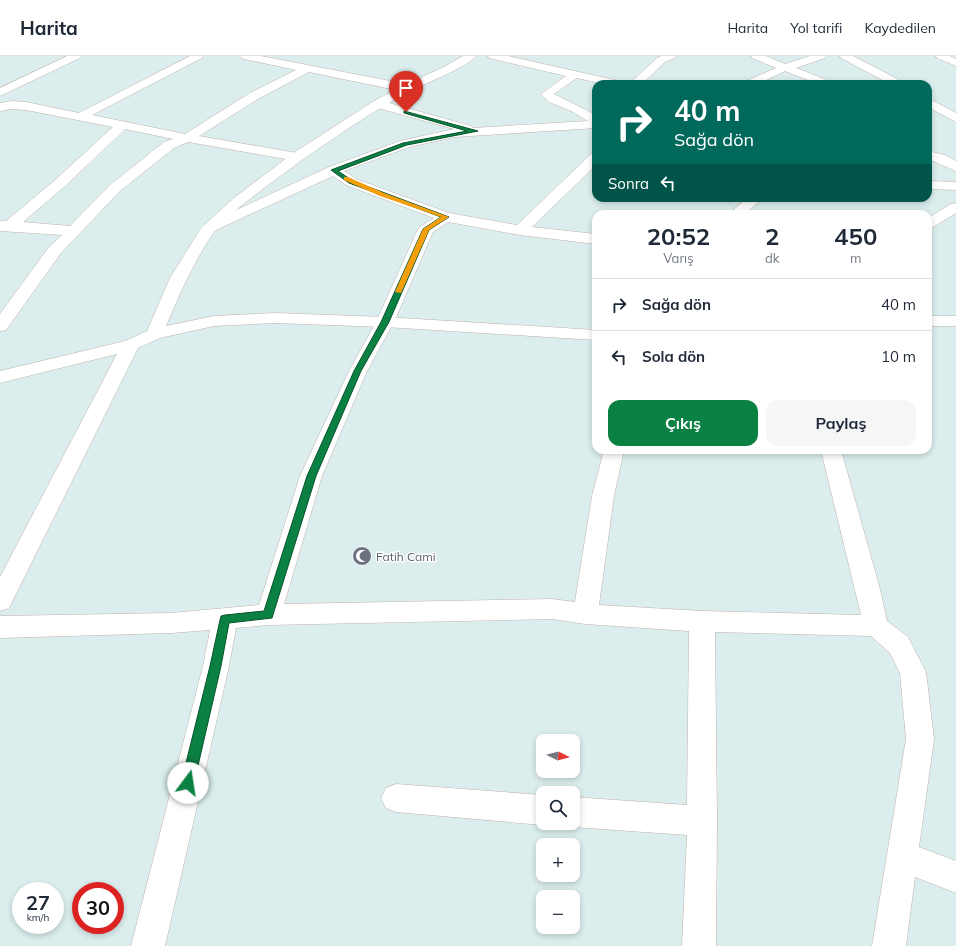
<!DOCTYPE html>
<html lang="tr">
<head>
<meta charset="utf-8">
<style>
  :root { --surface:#fff; --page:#f6f6f7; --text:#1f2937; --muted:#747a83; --line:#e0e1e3; --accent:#0b8043 }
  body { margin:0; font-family:Mulish,sans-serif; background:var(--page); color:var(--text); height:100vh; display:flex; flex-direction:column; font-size:15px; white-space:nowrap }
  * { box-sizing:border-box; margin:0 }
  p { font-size:13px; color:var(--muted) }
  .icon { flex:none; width:22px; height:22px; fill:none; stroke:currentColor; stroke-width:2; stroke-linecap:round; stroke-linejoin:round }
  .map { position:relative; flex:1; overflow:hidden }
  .sheet { position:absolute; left:592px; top:154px; width:340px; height:244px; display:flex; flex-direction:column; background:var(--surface); border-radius:12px; box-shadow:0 2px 6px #0003 }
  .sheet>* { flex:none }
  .guide { position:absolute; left:592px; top:24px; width:340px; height:122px; border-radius:12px; box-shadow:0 2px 6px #0003; background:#00695c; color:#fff; overflow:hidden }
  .needle { width:26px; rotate:96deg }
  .controls { position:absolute; left:536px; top:678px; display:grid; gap:8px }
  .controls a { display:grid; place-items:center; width:44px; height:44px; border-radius:8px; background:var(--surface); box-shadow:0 2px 6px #0003; font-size:20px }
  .speed { position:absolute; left:12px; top:826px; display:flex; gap:8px; font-size:20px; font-weight:700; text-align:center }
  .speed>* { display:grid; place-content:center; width:52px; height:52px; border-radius:50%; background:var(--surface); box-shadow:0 2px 6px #0003; line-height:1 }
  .speed small { font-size:10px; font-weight:400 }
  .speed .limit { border:6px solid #d22; background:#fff; color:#111 }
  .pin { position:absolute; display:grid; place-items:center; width:34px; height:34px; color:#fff; margin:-41px -17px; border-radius:50% 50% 50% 0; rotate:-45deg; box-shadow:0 0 4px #0007 }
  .pin .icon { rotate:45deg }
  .me { position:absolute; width:44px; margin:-22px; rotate:14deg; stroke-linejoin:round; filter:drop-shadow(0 0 3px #0008) }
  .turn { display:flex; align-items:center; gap:14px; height:84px; padding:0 16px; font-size:18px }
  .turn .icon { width:52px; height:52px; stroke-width:2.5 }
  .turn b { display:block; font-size:28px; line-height:34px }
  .then { display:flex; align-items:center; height:38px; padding:0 16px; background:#0003; gap:8px; font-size:15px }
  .eta { display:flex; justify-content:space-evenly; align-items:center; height:68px; text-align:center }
  .eta b { font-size:24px; font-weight:700; line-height:28px }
  .button { display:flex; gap:8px; margin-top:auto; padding:8px 16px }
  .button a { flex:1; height:46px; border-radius:12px; background:var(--accent); color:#fff; font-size:16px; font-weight:700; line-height:46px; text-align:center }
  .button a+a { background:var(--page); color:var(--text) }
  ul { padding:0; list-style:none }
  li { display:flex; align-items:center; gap:12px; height:52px; padding:0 16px; border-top:1px solid var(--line) }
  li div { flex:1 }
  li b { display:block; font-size:15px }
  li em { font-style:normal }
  header { display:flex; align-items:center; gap:24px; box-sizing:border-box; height:56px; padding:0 20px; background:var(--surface); border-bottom:1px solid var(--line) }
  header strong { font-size:19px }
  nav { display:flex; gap:22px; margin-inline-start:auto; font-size:14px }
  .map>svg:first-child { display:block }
</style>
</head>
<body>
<header>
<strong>Harita</strong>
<nav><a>Harita</a><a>Yol tarifi</a><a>Kaydedilen</a></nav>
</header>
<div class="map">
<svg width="956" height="890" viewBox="0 0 956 890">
  <rect width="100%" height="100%" fill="#dbeded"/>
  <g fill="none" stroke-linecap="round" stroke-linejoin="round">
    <defs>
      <g id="street">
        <path d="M 67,0 L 81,0 L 80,2 L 0,40 L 0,32 Z"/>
        <path d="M 190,0 L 203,0 L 202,2 L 92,59 L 185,78 L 250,37 L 296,14 L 244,3 L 239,0 L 261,0 L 406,28 L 410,30 L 412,32 L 410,34 L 406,36 L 309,16 L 258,43 L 199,80 L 297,97 L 302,98 L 304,101 L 302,104 L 297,105 L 188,86 L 174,92 L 120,135 L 61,197 L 6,274 L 0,275 L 0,258 L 49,191 L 62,179 L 0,175 L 0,165 L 6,165 L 54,125 L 113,71 L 26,54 L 12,53 L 0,55 L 0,47 L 12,45 L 26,46 L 79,57 ZM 125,73 L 173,83 L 164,86 L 110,129 L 70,170 L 23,166 L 64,131 Z"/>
        <path d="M 488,0 L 508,0 L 619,25 L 623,26 L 625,28 L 603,28 L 577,22 L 554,38 L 596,59 L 596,72 L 455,81 L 409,91 L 344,115 L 356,123 L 449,157 L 517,169 L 591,98 L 596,97 L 596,109 L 532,171 L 596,178 L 596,188 L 520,179 L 448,166 L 433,176 L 394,266 L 367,315 L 322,420 L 284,548 L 552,543 L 575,546 L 592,440 L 604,394 L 624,394 L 614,440 L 599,549 L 702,555 L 861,559 L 821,394 L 841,394 L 880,533 L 887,565 L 908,581 L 926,616 L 934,683 L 919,791 L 956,805 L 956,837 L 915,821 L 906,890 L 872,890 L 906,683 L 900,617 L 890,597 L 871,580 L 715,576 L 717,765 L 716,890 L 682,890 L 687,779 L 573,771 L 564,767 L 573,767 L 573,741 L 687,749 L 689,575 L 585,568 L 552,563 L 268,569 L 236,572 L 229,610 L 165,890 L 131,890 L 203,610 L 210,574 L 171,577 L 0,582 L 0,560 L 171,557 L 259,549 L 300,420 L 349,315 L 376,266 L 418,173 L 421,170 L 434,162 L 346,129 L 333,120 L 214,175 L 209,177 L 204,175 L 201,172 L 204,169 L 329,111 L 400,85 L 454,73 L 374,51 L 372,48 L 374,45 L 382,45 L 471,70 L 473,72 L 588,65 L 571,55 L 549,46 L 541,38 L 566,20 L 489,2 Z"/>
        <path d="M 661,0 L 676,0 L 675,2 L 665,6 L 642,28 L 629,28 L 657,2 Z"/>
        <path d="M 751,0 L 766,0 L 785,8 L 810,0 L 826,0 L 825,2 L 796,12 L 832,26 L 834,28 L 818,28 L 785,15 L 758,28 L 742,28 L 744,26 L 776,12 L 752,2 Z"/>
        <path d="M 840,0 L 853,0 L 903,26 L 905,28 L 890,28 L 841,2 Z"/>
        <path d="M 936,0 L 950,0 L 956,3 L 956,10 L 937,2 Z"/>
        <path d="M 928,42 L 956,57 L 956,66 L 928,51 Z"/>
        <path d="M 928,95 L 945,99 L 956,105 L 956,115 L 928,103 Z"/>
        <path d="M 928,125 L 956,126 L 956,134 L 928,133 Z"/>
        <path d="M 747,142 L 763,142 L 745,158 L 729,158 Z"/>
        <rect x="928" y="260" width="28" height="10"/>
        <path d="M 396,728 L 543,739 L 543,767 L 547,767 L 543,769 L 396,756 L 386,752 L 381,742 L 386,732 Z"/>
      </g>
      <g id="secondary">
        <path d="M 463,0 L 476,0 C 467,12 418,30 402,39 C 354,67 308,99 264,132 C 250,143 224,162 214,176 C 194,205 180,237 166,270 L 214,260 L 275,257 L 385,261 L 596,274 L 596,284 L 385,271 L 275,267 L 214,270 L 160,282 L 138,292 L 9,552 L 0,555 L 0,521 L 117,298 L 0,327 L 0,315 L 125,285 L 147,275 L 170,222 L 201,172 L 235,141 L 292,98 L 374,45 L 402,30 L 444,11 Z"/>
        <path d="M 956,147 L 956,157 L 933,171 L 928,173 L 928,162 L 951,148 Z"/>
      </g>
    </defs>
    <use href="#street" stroke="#bfb2af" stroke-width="1"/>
    <use href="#secondary" stroke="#bfb2af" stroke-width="1"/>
    <use href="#street" fill="#fff" fill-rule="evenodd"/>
    <use href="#secondary" fill="#fff" fill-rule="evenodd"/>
  </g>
  <path fill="#0b8043" stroke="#07532c" d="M 404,55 L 478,75 L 407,89 L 338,115 L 353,125 L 449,161 L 429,174 L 389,266 L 361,315 L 316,420 L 272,562 L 229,567 L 221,610 L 194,727 L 192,731 L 188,733 L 183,731 L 181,727 L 210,610 L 220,564 L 221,560 L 225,559 L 264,555 L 307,420 L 354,315 L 381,266 L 423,173 L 441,161 L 349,127 L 331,114 L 403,87 L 467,75 L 404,57 Z"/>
  <path fill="#f59e0b" d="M 344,121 L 348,121 L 384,137 L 449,161 L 429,174 L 401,237 L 395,236 L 423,173 L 441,161 L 380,140 L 344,124 Z"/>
  <defs>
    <symbol id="mosque-disc" viewBox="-11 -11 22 22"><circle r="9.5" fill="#6b7280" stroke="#fff"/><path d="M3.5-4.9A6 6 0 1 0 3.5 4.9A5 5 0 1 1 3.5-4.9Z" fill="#fff"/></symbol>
  </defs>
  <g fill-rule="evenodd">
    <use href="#mosque-disc" x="351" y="489" width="22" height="22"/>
  </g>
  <g text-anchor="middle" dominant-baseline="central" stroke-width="3" stroke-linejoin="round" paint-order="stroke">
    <g font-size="12" fill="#5b616d" stroke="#fff" text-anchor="start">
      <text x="376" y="500">Fatih Cami</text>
    </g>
  </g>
</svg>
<div class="controls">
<a><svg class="needle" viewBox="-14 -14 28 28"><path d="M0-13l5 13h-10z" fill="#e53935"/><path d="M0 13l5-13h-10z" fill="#747a83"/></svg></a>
<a><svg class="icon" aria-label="search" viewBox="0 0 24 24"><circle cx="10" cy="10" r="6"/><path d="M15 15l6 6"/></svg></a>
<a>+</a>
<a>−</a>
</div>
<div class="speed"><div>27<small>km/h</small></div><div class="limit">30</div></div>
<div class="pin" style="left:406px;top:56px;background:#d93025"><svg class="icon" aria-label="arrive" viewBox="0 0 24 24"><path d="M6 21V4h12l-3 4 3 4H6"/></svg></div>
<svg class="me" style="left:188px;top:727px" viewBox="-20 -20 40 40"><circle r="19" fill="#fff"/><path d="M0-13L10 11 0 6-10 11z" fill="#0b8043"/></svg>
<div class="guide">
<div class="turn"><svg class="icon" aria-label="right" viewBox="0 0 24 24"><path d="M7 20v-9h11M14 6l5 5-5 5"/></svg><div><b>40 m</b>Sağa dön</div></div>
<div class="then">Sonra<svg class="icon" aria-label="left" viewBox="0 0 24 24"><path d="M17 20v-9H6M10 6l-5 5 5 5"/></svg></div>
</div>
<section class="sheet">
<div class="eta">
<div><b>20:52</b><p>Varış</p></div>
<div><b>2</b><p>dk</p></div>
<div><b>450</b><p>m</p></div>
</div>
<ul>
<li><svg class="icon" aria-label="right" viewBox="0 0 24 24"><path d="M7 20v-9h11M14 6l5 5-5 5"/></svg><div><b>Sağa dön</b></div><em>40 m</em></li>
<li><svg class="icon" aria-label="left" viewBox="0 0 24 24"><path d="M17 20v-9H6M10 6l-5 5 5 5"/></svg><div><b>Sola dön</b></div><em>10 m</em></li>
</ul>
<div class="button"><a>Çıkış</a><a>Paylaş</a></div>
</section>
</div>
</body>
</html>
